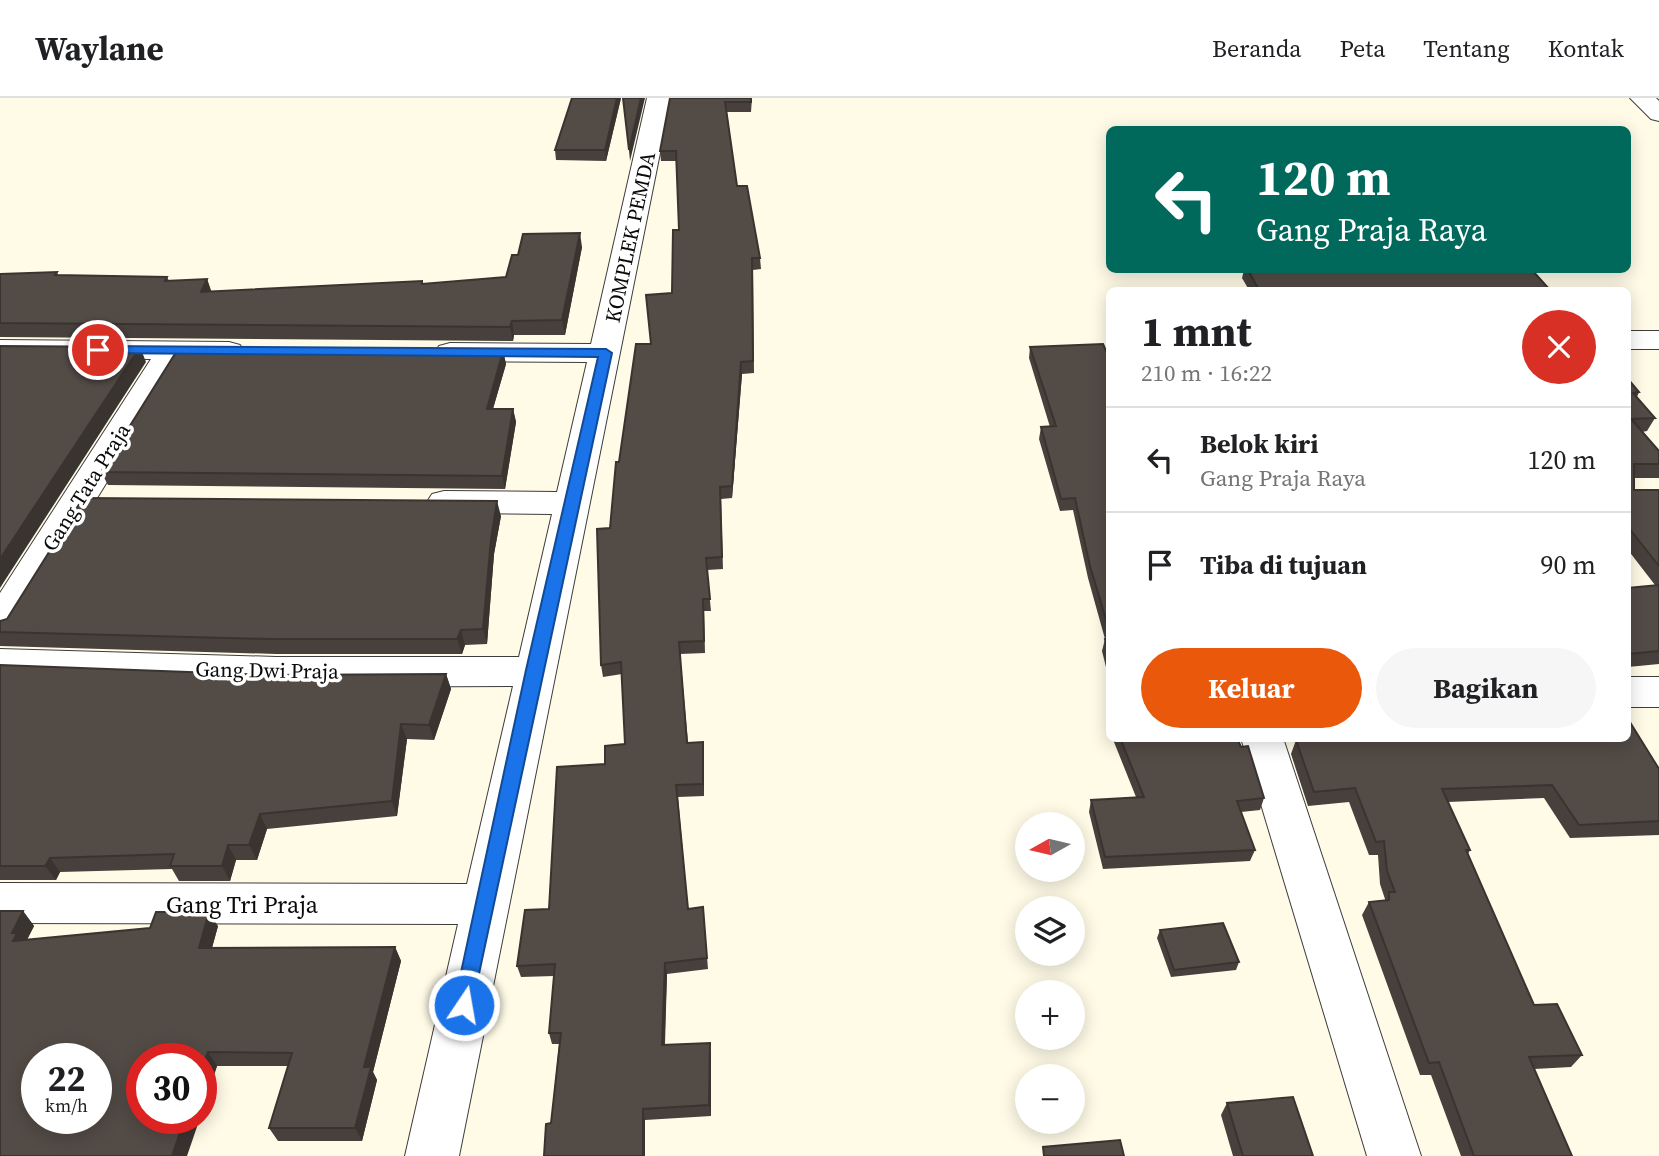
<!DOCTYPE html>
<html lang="id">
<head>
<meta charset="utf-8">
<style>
  :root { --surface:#fff; --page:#f6f6f6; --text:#202124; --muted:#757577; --line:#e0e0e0; --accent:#ea580c }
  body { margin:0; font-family:"Source Serif 4",serif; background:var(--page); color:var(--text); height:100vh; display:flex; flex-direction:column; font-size:26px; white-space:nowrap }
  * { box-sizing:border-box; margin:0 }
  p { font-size:23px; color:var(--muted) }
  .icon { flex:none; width:38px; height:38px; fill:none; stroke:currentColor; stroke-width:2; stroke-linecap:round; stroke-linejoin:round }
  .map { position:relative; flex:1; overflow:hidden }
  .drawer { position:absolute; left:1106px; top:189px; width:525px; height:455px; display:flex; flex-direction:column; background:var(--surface); border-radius:10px; box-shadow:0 4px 18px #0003 }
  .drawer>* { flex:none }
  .top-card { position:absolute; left:1106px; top:28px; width:525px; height:147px; border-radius:10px; box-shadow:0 4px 18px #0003; background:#00695c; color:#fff; overflow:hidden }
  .needle { width:46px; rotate:262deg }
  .controls { position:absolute; left:1015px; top:714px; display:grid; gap:14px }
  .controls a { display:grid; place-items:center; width:70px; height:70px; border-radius:50%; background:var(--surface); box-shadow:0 4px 18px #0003; font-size:35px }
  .speed { position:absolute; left:21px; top:945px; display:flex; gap:14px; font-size:35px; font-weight:700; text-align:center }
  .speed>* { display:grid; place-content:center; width:91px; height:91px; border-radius:50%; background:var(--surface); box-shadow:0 4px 18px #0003; line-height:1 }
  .speed small { font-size:18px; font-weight:400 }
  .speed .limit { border:10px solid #d22; background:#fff; color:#111 }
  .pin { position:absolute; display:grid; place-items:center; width:60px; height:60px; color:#fff; margin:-30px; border:4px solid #fff; border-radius:50%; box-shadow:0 2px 7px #0007 }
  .me { position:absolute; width:77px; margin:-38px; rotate:12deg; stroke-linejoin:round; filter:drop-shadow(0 0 5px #0008) }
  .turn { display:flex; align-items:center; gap:24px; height:147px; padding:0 35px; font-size:32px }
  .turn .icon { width:91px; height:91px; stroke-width:2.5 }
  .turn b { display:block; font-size:49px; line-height:60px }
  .round { display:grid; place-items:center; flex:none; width:74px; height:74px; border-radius:37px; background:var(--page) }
  .overview { display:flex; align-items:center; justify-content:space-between; height:119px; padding:0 35px }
  h1 { font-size:42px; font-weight:700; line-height:52px }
  .action { display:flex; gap:14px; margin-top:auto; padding:14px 35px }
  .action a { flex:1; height:80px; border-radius:42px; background:var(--accent); color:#fff; font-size:28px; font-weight:700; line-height:80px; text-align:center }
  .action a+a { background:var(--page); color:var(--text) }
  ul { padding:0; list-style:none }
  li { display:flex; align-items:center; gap:21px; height:105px; padding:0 35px; border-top:2px solid var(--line) }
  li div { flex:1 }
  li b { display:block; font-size:26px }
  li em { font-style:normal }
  header { display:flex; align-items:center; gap:42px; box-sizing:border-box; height:98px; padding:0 35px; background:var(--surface); border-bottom:2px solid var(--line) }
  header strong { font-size:33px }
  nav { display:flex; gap:38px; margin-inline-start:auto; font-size:24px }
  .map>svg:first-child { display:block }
</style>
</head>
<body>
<header>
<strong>Waylane</strong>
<nav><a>Beranda</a><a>Peta</a><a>Tentang</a><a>Kontak</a></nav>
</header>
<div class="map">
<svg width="1659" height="1058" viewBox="0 0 1659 1058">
  <rect width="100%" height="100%" fill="#fffbe7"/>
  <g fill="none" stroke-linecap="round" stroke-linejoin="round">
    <defs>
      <g id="minor">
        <path d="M 647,0 L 671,0 L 459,1058 L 405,1058 L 458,826 L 0,825 L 0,785 L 467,786 L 513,588 L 276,589 L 0,579 L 0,551 L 276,559 L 519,559 L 552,416 L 444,415 L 432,412 L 427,404 L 432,396 L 444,393 L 557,394 L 587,264 L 450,263 L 439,260 L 435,254 L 439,248 L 450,245 L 591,246 Z"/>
        <path d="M 1630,0 L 1656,0 L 1659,3 L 1659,23 L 1651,21 Z"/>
        <rect x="1628" y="233" width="31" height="18"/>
        <path d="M 0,242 L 229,244 L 240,247 L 244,253 L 240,259 L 229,262 L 182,262 L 14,535 L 0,539 L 0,495 L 151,261 L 0,260 Z"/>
        <rect x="1628" y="579" width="31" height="30"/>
        <path d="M 1241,640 L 1283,640 L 1421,1058 L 1367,1058 Z"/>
      </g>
    </defs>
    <use href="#minor" stroke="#3d3d3d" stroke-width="2"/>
    <use href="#minor" fill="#fff" fill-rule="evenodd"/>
  </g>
  <g fill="#47403c">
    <path d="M 621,0 L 606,63 L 556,62 L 555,52 Z"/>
    <path d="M 670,0 L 752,0 L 751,14 L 727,14 L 737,88 L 760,160 L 761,171 L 753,172 L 754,275 L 742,276 L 732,400 L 721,401 L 723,471 L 707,472 L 711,513 L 704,513 L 705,555 L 680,556 L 688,644 L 704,656 L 704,698 L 678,699 L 688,811 L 703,809 L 708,871 L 667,876 L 665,947 L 711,955 L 711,1018 L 645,1022 L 645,1058 L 544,1058 L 551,1025 L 559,946 L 552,946 L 549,935 L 554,878 L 521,879 L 517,868 L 549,811 L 605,666 L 625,646 L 622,576 L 603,579 L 601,567 L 610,430 L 619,364 L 651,246 L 672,195 L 679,132 L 677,63 L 661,63 L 660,53 Z"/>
    <path d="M 582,149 L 565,237 L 514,237 L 513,243 L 0,239 L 0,176 L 57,174 L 58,177 L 167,179 L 169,183 L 207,181 L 211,194 L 422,183 L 423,186 L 506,179 L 518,157 Z"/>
    <path d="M 1244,172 L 1532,172 L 1550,192 L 1249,192 L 1242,180 Z"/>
    <path d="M 1030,249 L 1110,262 L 1110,585 L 1102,553 L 1105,541 L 1088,480 L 1073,412 L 1060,413 L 1039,341 L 1041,329 L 1050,329 L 1029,260 Z"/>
    <path d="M 503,253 L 506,266 L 493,311 L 513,311 L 516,324 L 505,391 L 108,387 L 101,374 Z"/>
    <path d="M 1628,281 L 1639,294 L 1637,299 L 1655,320 L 1647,333 L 1642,334 L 1659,353 L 1659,380 L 1634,380 L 1634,392 L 1659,392 L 1659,566 L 1628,569 L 1628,490 L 1655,487 L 1628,452 Z"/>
    <path d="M 501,418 L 494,456 L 487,546 L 465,547 L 462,556 L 276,556 L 0,548 L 0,523 Z"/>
    <path d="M 0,567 L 269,577 L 446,576 L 451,591 L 434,642 L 407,641 L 397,718 L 267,731 L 257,762 L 236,762 L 230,783 L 179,783 L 172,771 L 60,774 L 56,782 L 0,782 Z"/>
    <path d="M 1115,640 L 1237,640 L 1264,700 L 1260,712 L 1241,714 L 1255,752 L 1250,763 L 1103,771 L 1089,714 L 1091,702 L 1136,699 L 1114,644 Z"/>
    <path d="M 1296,642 L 1659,671 L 1659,737 L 1570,740 L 1544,700 L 1448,704 L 1470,752 L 1468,756 L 1534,907 L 1582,957 L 1571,969 L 1534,971 L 1572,1058 L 1461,1058 L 1431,977 L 1420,977 L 1362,817 L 1369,804 L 1385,802 L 1385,801 L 1380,786 L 1378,757 L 1369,757 L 1349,704 L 1308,708 L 1291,656 Z"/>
    <path d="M 23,813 L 34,828 L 27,842 L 218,828 L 212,850 L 395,849 L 401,863 L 373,974 L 377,982 L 362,1043 L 278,1043 L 269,1030 L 288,968 L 217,968 L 201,1015 L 201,961 L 0,1058 Z"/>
    <path d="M 1160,832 L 1239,864 L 1236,872 L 1171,879 L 1157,840 Z"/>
    <path d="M 1227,1005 L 1313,1058 L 1233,1058 L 1221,1017 Z"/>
  </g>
  <g fill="#3a3431">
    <path d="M 617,0 L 621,0 L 606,63 L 605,52 Z"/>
    <path d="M 641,0 L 645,0 L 630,63 L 629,52 Z"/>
    <path d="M 580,135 L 582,149 L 565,237 L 562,222 Z"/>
    <path d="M 207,181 L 212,195 L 201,194 Z"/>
    <path d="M 512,223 L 514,237 L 513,243 L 510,229 Z"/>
    <path d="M 140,249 L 146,264 L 0,490 L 0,461 Z"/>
    <path d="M 503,253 L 506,266 L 489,324 L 487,311 Z"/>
    <path d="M 741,264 L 742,276 L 732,400 L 732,388 Z"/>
    <path d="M 513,311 L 516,324 L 505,391 L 502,378 Z"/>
    <path d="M 497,403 L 501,418 L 494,456 L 487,546 L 483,531 L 491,441 Z"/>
    <path d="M 461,532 L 465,547 L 462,556 L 457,541 Z"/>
    <path d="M 446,576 L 451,591 L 434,642 L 429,627 Z"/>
    <path d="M 401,626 L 407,641 L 397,718 L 392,703 Z"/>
    <path d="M 703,644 L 704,656 L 704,698 L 703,686 Z"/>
    <path d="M 260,716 L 267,731 L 257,762 L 249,747 Z"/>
    <path d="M 228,747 L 236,762 L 230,783 L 222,768 Z"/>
    <path d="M 50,760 L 60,774 L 56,782 L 45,768 Z"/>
    <path d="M 23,813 L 34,828 L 25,845 L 13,843 L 12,835 Z"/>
    <path d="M 209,814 L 218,828 L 208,864 L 199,850 Z"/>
    <path d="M 395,849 L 401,863 L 373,974 L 377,982 L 362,1043 L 355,1030 L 364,969 Z"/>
    <path d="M 665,865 L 667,876 L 664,958 L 662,947 Z"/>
    <path d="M 710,945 L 711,955 L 711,1018 L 709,1007 Z"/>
    <path d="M 208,954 L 217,968 L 201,1015 L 201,974 Z"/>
    <path d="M 643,1011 L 645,1022 L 645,1058 L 643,1058 Z"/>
    <path d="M 185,1020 L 200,1020 L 187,1058 L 172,1058 Z"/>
  </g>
  <g fill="#534b46" stroke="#3a3431" stroke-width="2" fill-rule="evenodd">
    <path d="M 572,0 L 617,0 L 605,52 L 555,52 Z"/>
    <path d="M 623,0 L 641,0 L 629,52 Z"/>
    <path d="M 670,0 L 751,0 L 751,4 L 725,4 L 737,88 L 747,88 L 760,160 L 752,160 L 753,263 L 741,264 L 732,388 L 720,389 L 722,459 L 706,460 L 710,501 L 703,501 L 704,543 L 679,544 L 687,645 L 703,644 L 703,686 L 676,687 L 688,811 L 703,809 L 707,860 L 665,865 L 662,947 L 710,945 L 709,1007 L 643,1011 L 643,1058 L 544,1058 L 546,1026 L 551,1025 L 561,935 L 549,935 L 555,866 L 517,868 L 525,812 L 549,811 L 557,669 L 605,666 L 605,648 L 625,646 L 621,564 L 601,567 L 597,431 L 610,430 L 616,364 L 619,364 L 636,246 L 651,246 L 646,197 L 672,195 L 673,132 L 679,132 L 676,53 L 660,53 Z"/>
    <path d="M 580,135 L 562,222 L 512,223 L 510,229 L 0,225 L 0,176 L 57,174 L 55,177 L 167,179 L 165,183 L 207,181 L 201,194 L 422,183 L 422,186 L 506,179 L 512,157 L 518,157 L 523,136 Z"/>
    <path d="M 1248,172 L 1532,172 L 1550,192 L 1259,192 Z"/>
    <path d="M 1103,246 L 1110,262 L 1110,535 L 1090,468 L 1075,400 L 1061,401 L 1041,329 L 1056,328 L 1030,249 Z"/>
    <path d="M 0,248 L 140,249 L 0,461 Z"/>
    <path d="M 178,251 L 503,253 L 487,311 L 513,311 L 502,378 L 101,374 Z"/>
    <path d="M 1628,281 L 1639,294 L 1633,295 L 1655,320 L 1631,321 L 1659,353 L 1659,366 L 1634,366 L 1634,392 L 1659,392 L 1659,468 L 1628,429 Z"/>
    <path d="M 83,400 L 497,403 L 491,441 L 483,531 L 461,532 L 457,541 L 270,541 L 0,534 L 0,523 L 7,521 Z"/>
    <path d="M 1659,487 L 1659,553 L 1628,556 L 1628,490 Z"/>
    <path d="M 1110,540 L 1110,561 L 1105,541 Z"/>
    <path d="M 0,567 L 269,577 L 446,576 L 429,627 L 401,626 L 392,703 L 260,716 L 249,747 L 228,747 L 222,768 L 170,768 L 174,756 L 50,760 L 45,768 L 0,768 Z"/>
    <path d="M 1628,621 L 1659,671 L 1659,723 L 1579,727 L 1552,687 L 1442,691 L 1470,752 L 1466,752 L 1534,907 L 1557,906 L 1582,957 L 1529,959 L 1572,1058 L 1474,1058 L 1439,964 L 1429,965 L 1369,804 L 1389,802 L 1389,794 L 1395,794 L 1387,773 L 1384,743 L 1376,744 L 1355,690 L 1314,694 L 1296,642 L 1311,640 L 1628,640 Z"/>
    <path d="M 1120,640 L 1237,640 L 1241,649 L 1248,648 L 1264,700 L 1237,703 L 1255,752 L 1105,759 L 1091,702 L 1144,699 Z"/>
    <path d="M 0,813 L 23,813 L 12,835 L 17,835 L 13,843 L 150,830 L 156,814 L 209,814 L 199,850 L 395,849 L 364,969 L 371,969 L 355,1030 L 269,1030 L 292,955 L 208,954 L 201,974 L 201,961 L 142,961 L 142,1020 L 185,1020 L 172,1058 L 0,1058 ZM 37,961 L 96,961 L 96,1020 L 37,1020 Z"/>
    <path d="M 1223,825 L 1239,864 L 1174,872 L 1160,832 Z"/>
    <path d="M 1293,999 L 1313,1058 L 1243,1058 L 1227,1005 Z"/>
    <path d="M 1120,1042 L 1124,1058 L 1044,1058 L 1043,1049 Z"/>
  </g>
  <path fill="#1a73e8" stroke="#114b97" stroke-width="2" d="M 98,248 L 606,251 L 612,255 L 471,913 L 464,916 L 457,913 L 454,907 L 526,572 L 598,259 L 94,255 L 94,249 Z"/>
  <g text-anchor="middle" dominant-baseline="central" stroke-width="7" stroke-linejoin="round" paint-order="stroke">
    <g font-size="21" fill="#0a0a0a" stroke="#fff">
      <text transform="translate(630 139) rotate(-78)">KOMPLEK PEMDA</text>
      <text transform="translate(86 389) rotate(-58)">Gang Tata Praja</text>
      <text transform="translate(267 572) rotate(1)">Gang Dwi Praja</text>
    </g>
    <g font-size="24" fill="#0a0a0a" stroke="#fff">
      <text x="242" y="806">Gang Tri Praja</text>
    </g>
  </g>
</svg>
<div class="controls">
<a><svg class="needle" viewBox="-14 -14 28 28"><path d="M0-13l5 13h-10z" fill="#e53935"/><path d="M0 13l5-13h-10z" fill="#757577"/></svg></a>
<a><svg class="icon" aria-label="layers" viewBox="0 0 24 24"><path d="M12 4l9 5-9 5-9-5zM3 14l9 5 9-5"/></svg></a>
<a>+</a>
<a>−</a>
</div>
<div class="speed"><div>22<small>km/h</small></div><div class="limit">30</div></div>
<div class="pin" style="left:98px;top:252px;background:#d93025"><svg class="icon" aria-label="arrive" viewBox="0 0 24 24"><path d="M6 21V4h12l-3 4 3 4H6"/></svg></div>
<svg class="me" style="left:464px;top:907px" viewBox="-20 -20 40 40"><circle r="17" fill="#1a73e8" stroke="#fff" stroke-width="3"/><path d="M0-11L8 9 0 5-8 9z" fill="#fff"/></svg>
<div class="top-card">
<div class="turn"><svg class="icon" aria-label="left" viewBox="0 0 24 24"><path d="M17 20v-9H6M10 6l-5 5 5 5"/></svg><div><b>120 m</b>Gang Praja Raya</div></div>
</div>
<section class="drawer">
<div class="overview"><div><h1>1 mnt</h1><p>210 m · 16:22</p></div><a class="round" style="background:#d93025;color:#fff"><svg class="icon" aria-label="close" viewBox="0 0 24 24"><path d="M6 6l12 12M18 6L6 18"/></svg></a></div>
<ul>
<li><svg class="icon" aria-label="left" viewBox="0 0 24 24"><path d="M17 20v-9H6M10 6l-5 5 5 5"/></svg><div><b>Belok kiri</b><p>Gang Praja Raya</p></div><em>120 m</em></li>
<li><svg class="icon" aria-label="arrive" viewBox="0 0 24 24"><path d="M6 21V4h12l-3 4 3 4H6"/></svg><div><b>Tiba di tujuan</b></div><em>90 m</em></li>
</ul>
<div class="action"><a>Keluar</a><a>Bagikan</a></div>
</section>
</div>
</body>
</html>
